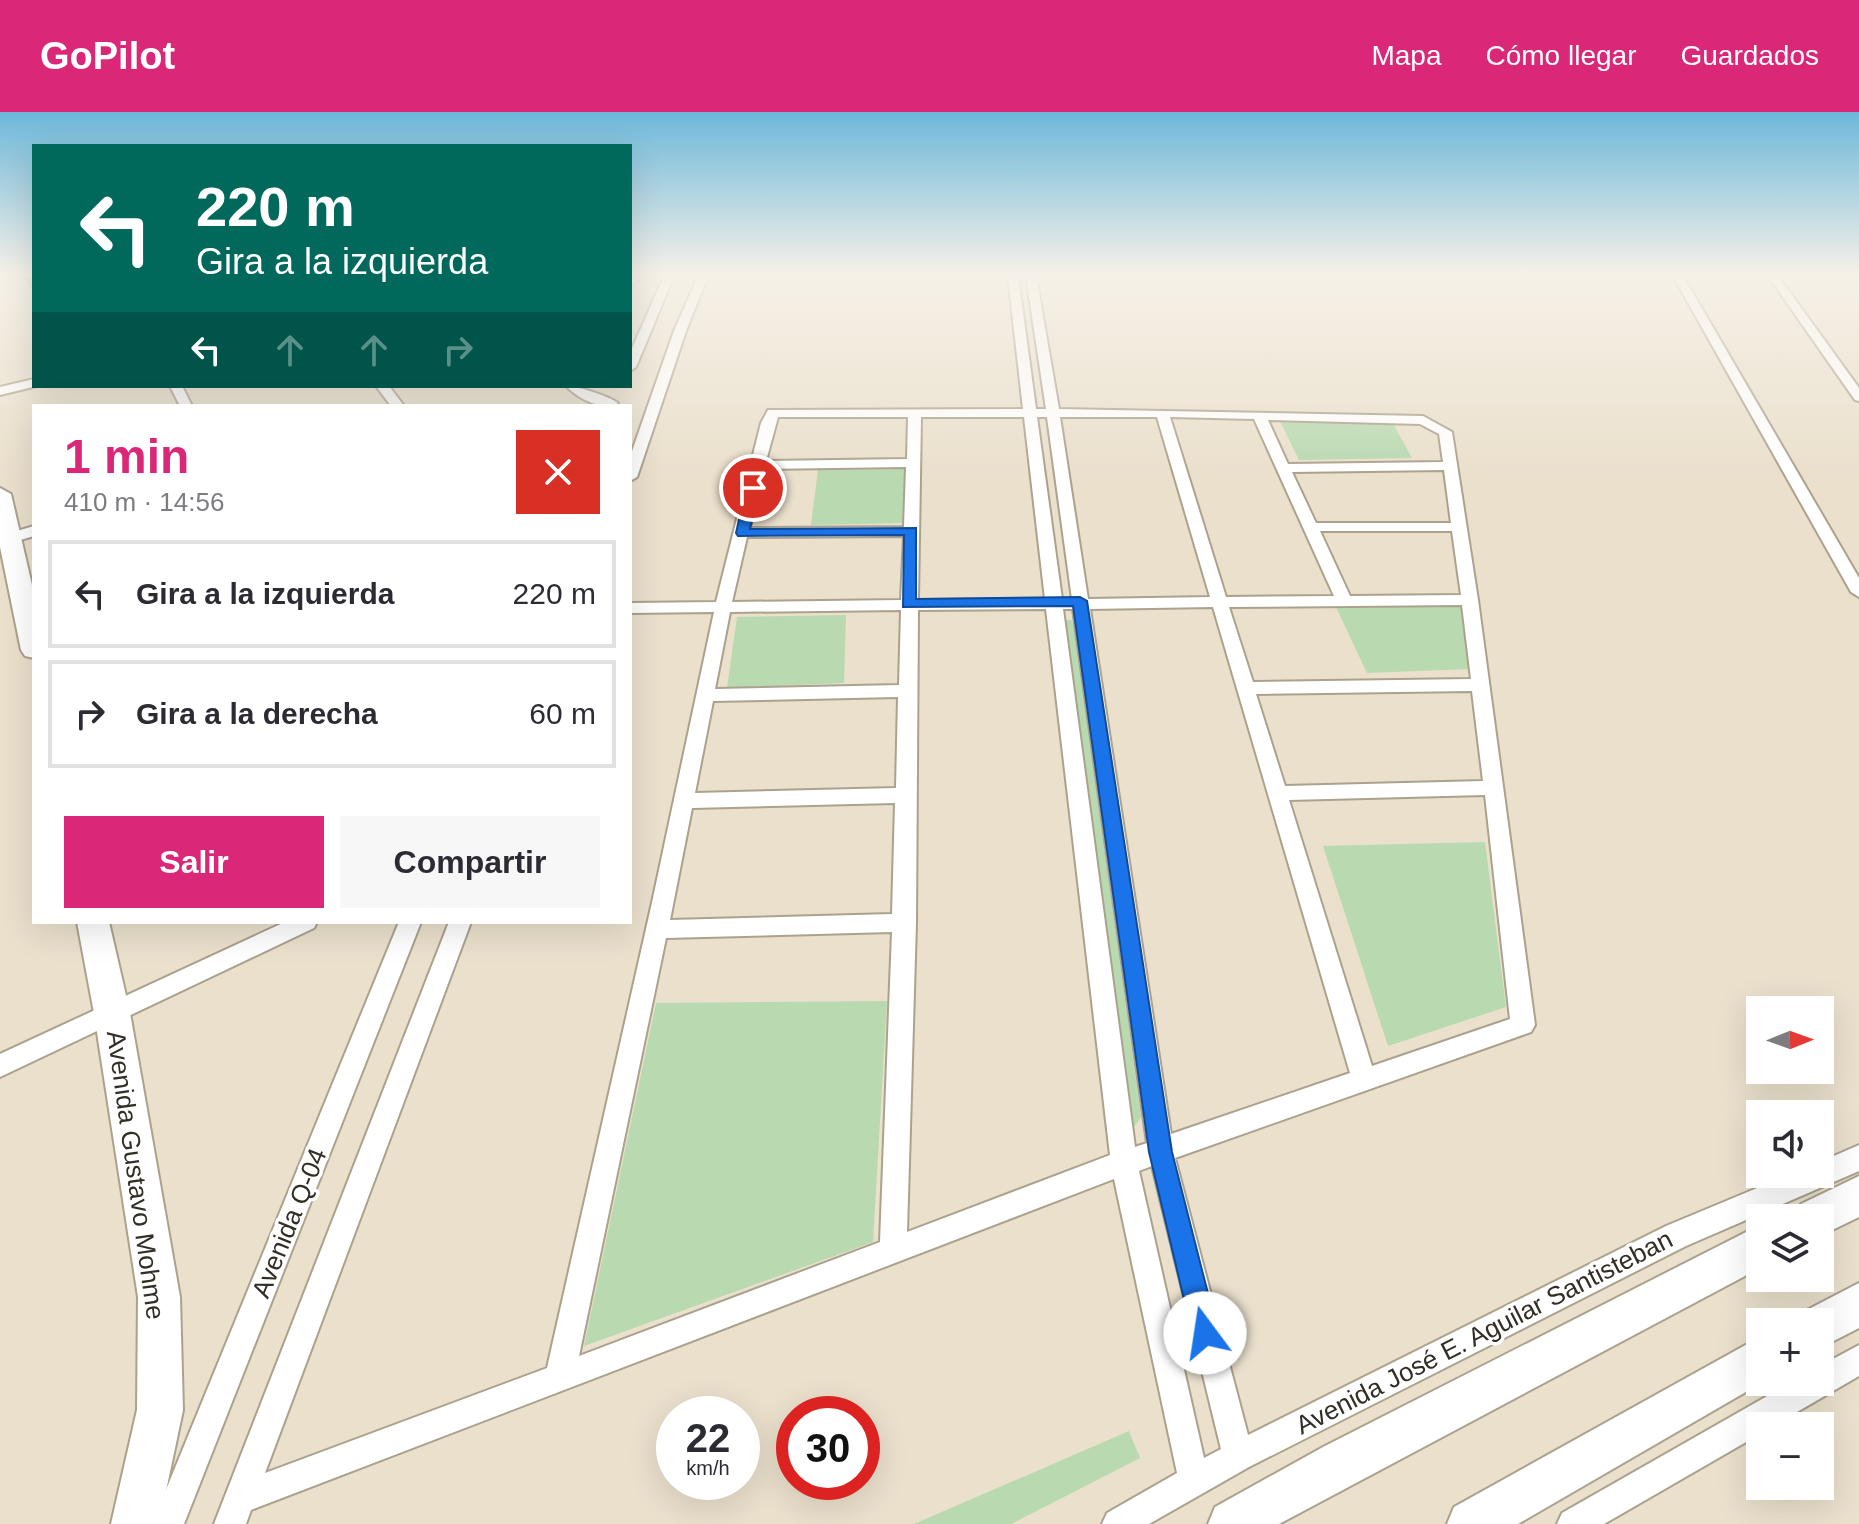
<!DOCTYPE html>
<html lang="es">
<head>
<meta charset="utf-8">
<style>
  :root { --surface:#fff; --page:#f7f7f7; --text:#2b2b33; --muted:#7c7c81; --line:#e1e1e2; --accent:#db2777 }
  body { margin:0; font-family:Helvetica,sans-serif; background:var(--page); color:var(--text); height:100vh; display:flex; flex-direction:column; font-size:30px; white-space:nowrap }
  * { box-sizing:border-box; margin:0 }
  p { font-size:26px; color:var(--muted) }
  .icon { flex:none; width:44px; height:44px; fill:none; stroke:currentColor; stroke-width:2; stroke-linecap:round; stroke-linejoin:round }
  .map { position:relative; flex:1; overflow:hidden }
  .side { position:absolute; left:32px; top:292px; width:600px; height:520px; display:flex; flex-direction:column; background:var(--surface); border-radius:0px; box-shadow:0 8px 32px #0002 }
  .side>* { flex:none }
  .guide { position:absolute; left:32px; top:32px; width:600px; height:244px; border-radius:0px; box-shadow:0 8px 32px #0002; background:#00695c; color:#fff; overflow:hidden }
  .needle { width:52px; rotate:89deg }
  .tools { position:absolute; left:1746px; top:884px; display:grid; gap:16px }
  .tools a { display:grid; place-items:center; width:88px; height:88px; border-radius:0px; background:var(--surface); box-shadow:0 8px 32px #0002; font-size:40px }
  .speed { position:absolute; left:656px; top:1284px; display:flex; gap:16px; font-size:40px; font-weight:700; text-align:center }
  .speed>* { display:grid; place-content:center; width:104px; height:104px; border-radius:50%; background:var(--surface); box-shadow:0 8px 32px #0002; line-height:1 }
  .speed small { font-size:20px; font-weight:400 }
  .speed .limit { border:12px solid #d22; background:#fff; color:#111 }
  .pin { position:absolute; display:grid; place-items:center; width:68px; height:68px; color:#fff; margin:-34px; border:4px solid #fff; border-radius:50%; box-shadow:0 2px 8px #0007 }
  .me { position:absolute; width:88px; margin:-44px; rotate:346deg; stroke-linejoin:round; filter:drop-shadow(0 0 6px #0008) }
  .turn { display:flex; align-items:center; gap:28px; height:168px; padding:0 32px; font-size:36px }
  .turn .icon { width:104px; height:104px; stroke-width:2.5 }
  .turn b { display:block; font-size:56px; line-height:68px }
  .lanes { display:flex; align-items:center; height:76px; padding:0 32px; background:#0003; justify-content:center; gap:40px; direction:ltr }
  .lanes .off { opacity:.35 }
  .round { display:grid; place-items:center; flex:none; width:84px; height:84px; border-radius:0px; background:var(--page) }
  .overview { display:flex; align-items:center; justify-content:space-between; height:136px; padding:0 32px }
  h1 { font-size:48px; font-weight:700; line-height:60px; color:var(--accent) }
  .cta { display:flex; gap:16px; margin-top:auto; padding:16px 32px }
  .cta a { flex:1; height:92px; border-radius:0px; background:var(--accent); color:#fff; font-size:32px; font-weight:700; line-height:92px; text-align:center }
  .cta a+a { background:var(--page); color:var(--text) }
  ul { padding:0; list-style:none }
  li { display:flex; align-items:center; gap:24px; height:108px; margin:0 16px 12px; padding:0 16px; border:4px solid var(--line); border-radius:0px }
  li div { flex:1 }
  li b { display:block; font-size:30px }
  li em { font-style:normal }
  header { display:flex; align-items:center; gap:48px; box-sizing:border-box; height:112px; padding:0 40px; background:var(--accent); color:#fff }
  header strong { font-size:38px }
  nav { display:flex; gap:44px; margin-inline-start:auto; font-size:28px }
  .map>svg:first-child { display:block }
</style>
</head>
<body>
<header>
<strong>GoPilot</strong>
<nav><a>Mapa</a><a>Cómo llegar</a><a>Guardados</a></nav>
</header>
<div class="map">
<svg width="1859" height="1412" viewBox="0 0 1859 1412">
  <rect width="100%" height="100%" fill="#eae0cc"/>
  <g fill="#b9d9b0">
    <path d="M 1279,307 L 1391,308 L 1412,346 L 1299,348 Z"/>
    <path d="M 904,357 L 909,361 L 904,411 L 811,413 L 818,358 Z"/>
    <path d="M 1335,493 L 1465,495 L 1470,557 L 1367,561 Z"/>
    <path d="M 846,503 L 844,571 L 727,576 L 737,505 Z"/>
    <path d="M 1066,508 L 1071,508 L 1074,513 L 1141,1005 L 1134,1015 L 1127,1014 Z"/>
    <path d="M 1485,730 L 1506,895 L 1388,934 L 1323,734 Z"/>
    <path d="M 887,889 L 873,1130 L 584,1234 L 656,891 Z"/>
    <path d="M 1129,1319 L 1140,1346 L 1011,1412 L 914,1412 Z"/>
  </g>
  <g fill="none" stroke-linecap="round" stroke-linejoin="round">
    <defs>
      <g id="street">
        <path d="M 633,164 L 645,164 L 630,173 Z"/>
        <path d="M 664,164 L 674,164 L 636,255 L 630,259 L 630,241 Z"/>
        <path d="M 698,164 L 708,164 L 686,219 L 637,365 L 630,369 L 630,345 L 674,219 Z"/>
        <path d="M 1008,164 L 1018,164 L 1036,297 L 1046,297 L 1026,164 L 1036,164 L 1059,297 L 1423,304 L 1452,320 L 1478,488 L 1535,913 L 1531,920 L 1175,1046 L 1248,1323 L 1666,1114 L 1791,1062 L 1820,1062 L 1820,1050 L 1859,1033 L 1859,1059 L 1686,1134 L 1249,1355 L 1149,1412 L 1102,1412 L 1107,1401 L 1177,1361 L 1114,1067 L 251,1398 L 246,1412 L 214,1412 L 449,810 L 471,810 L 265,1361 L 547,1256 L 653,786 L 714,500 L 630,501 L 630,491 L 716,490 L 761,311 L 768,298 L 1023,297 ZM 778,305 L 908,305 L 907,347 L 766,349 ZM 921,305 L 1024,305 L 1045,487 L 918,488 ZM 1037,305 L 1047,305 L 1072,487 L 1062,487 ZM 1060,305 L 1157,305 L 1210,485 L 1088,487 ZM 1170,305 L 1254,307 L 1334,484 L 1226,485 ZM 1268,308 L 1420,312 L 1439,322 L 1443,350 L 1288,352 ZM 906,355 L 904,415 L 750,416 L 764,357 ZM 1444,358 L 1451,411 L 1316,411 L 1292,360 ZM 1320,419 L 1452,419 L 1461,483 L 1350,484 ZM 904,424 L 901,488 L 732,490 L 747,425 ZM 1462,493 L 1471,567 L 1253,570 L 1229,495 ZM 1213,495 L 1350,961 L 1171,1022 L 1090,497 ZM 1046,497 L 1110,1043 L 907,1120 L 916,811 L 918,498 ZM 1063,497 L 1073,497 L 1147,1031 L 1135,1035 ZM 901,498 L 899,573 L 715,577 L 730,500 ZM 1472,579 L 1483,669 L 1285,674 L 1256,582 ZM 898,585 L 896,676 L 695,681 L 713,589 ZM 1485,683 L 1510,907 L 1372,954 L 1289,688 ZM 895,691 L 892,802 L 670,808 L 692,696 ZM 892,820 L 880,1130 L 579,1244 L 666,826 ZM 1152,1054 L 1221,1337 L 1204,1346 L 1139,1059 Z"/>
        <path d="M 1673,164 L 1683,164 L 1859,466 L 1859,485 L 1851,480 Z"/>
        <path d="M 1768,164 L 1778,164 L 1859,276 L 1859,289 L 1855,288 Z"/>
        <path d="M 34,267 L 34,274 L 37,274 L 0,283 L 0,275 Z"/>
        <path d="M 170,274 L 182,274 L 192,294 L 180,294 Z"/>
        <path d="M 376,274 L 389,274 L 404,294 L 391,294 Z"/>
        <path d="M 566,274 C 578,274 608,284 618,291 C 603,300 577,286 566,274 Z"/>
        <path d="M 34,414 L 34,424 L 0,434 L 0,424 Z"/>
        <path d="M 285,810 L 317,810 L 314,816 L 0,965 L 0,942 Z"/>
        <path d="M 399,810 L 421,810 L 184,1412 L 152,1412 Z"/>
        <path d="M 1859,1233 L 1859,1264 L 1773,1314 L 1760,1314 L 1760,1322 L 1604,1412 L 1557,1412 L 1562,1401 L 1792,1270 L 1820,1270 L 1820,1254 Z"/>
      </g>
      <g id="secondary">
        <path d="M 0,376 L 11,382 L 34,482 L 34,546 L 25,544 L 21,538 L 0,435 Z"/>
        <path d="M 77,810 L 109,810 L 130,901 L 180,1185 L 183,1298 L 159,1412 L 111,1412 L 137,1298 L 138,1185 L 94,901 Z"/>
        <path d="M 1859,1064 L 1859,1105 L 1820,1124 L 1820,1106 L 1795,1106 L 1801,1092 Z"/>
        <path d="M 1760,1113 L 1760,1156 L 1279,1412 L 1208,1412 L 1215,1395 L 1323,1335 Z"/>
        <path d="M 1859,1171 L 1859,1216 L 1820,1236 L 1820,1210 L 1800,1210 L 1805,1199 Z"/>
        <path d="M 1760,1225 L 1760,1270 L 1763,1270 L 1518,1412 L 1447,1412 L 1454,1395 Z"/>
      </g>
    </defs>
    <use href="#street" stroke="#aba28e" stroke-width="4"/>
    <use href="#secondary" stroke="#aba28e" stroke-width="4"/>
    <use href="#street" fill="#fff" fill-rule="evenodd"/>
    <use href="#secondary" fill="#fff" fill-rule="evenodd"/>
  </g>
  <path fill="#948282" d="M 23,164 L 34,164 L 34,180 Z"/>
  <linearGradient id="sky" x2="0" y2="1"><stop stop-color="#6db8da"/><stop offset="0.45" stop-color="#f6f1e8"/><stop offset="1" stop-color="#f6f1e8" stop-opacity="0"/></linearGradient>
  <rect width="1859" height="361" fill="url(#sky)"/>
  <path fill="#1a73e8" stroke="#114b97" stroke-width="2" d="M 753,372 L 760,376 L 750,417 L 916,416 L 916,487 L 1080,485 L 1087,489 L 1172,1040 L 1218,1221 L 1214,1230 L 1205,1234 L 1196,1230 L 1192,1221 L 1149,1040 L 1073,494 L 903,495 L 904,423 L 738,424 L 736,421 L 746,376 Z"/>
  <g text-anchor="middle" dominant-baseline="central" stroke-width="7" stroke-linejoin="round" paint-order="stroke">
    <g font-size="26" fill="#312e26" stroke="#fff">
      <text transform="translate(136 1063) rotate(82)">Avenida Gustavo Mohme</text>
      <text transform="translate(289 1111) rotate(-68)">Avenida Q-04</text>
      <text transform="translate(1484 1220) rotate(-27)">Avenida José E. Aguilar Santisteban</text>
    </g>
  </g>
</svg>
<div class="tools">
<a><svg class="needle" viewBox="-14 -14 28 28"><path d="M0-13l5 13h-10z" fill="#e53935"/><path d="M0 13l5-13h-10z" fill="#7c7c81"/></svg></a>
<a><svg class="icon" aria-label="sound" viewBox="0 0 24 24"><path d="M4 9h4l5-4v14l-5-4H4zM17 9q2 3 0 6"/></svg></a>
<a><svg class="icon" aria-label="layers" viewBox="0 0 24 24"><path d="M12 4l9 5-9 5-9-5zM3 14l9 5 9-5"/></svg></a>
<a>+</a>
<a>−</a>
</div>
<div class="speed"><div>22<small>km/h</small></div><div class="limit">30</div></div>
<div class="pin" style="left:753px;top:376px;background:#d93025"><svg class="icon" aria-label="arrive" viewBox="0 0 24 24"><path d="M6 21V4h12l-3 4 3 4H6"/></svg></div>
<svg class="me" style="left:1205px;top:1221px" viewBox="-20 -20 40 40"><circle r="19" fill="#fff"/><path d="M0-13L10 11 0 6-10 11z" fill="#1a73e8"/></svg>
<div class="guide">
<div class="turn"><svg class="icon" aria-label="left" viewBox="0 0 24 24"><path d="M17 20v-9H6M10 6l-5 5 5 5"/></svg><div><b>220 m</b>Gira a la izquierda</div></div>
<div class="lanes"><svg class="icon" aria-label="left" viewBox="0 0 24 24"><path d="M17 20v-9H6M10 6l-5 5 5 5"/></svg><svg class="icon off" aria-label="ahead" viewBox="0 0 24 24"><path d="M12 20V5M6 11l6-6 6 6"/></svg><svg class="icon off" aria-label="ahead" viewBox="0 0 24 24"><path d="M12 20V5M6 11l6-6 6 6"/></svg><svg class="icon off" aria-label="right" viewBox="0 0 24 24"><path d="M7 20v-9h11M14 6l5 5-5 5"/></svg></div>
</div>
<section class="side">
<div class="overview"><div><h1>1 min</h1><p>410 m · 14:56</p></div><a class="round" style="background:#d93025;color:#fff"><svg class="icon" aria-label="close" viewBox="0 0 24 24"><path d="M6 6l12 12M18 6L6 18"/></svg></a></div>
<ul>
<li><svg class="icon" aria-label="left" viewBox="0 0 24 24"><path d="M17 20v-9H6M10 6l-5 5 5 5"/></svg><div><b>Gira a la izquierda</b></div><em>220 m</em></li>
<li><svg class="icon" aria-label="right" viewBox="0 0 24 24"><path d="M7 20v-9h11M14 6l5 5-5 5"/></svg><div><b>Gira a la derecha</b></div><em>60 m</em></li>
</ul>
<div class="cta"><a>Salir</a><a>Compartir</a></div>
</section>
</div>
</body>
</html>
